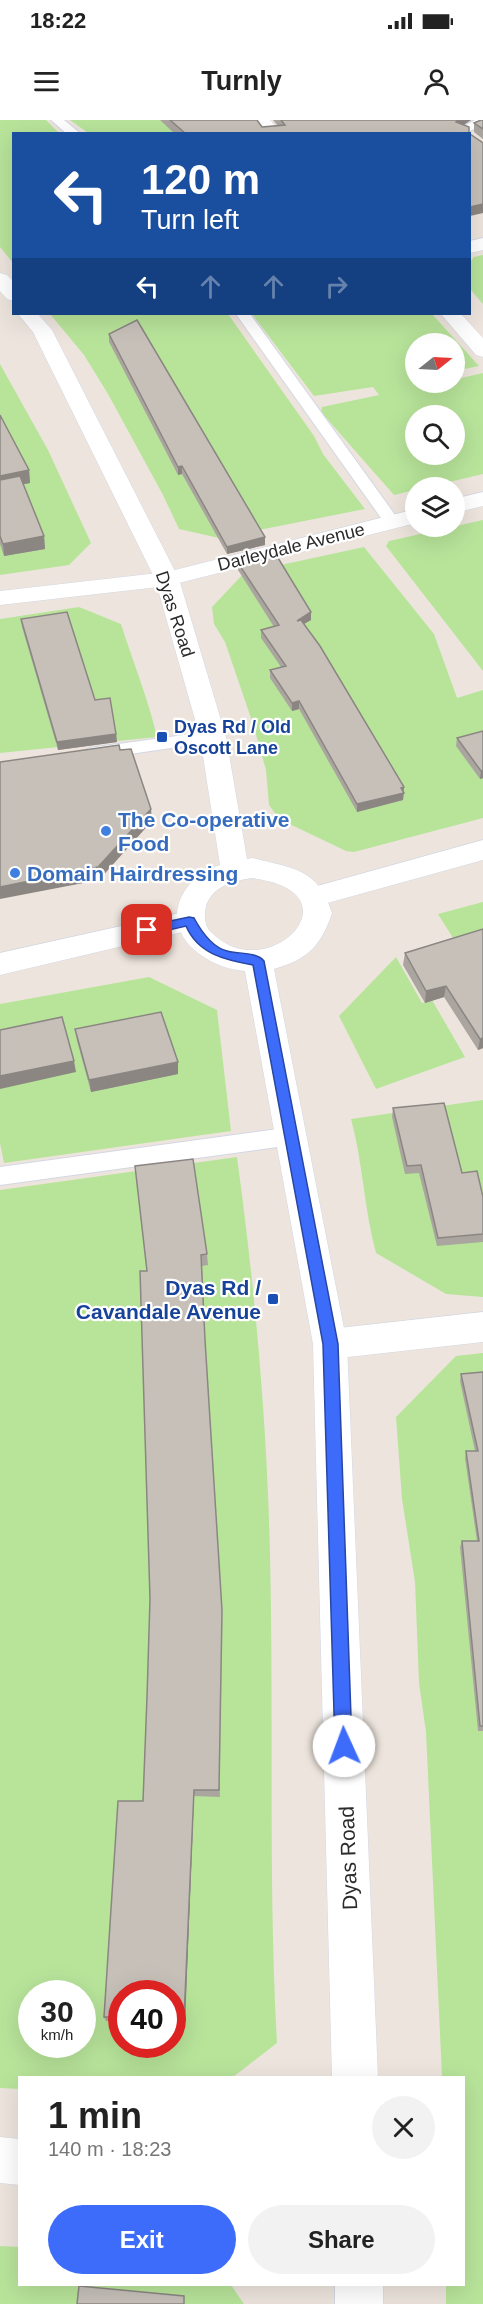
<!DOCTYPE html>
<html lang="en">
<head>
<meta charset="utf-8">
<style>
  :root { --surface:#fff; --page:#f2f2f2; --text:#222; --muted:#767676; --accent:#3d6cfb }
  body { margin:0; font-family:Helvetica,sans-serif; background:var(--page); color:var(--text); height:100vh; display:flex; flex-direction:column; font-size:22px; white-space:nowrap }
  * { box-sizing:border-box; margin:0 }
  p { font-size:20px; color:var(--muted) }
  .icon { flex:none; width:33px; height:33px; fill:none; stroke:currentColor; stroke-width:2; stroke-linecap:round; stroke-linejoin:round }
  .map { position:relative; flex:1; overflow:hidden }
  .side { position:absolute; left:18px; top:1956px; width:447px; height:210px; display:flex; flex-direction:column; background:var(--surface); border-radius:0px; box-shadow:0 6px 24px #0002 }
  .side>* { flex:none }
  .top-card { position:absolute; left:12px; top:12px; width:459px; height:183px; border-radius:0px; box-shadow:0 6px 24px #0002; background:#1a4fa0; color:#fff; overflow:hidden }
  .needle { width:39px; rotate:72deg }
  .tools { position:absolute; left:405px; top:213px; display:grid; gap:12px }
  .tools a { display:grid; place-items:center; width:60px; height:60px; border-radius:50%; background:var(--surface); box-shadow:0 6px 24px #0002; font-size:30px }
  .speed { position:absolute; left:18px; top:1860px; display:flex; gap:12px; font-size:30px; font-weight:700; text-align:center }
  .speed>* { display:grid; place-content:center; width:78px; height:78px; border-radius:50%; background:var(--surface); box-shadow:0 6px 24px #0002; line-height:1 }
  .speed small { font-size:15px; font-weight:400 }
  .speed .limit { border:9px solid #d22; background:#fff; color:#111 }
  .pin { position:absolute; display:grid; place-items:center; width:51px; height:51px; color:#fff; margin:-26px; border-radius:12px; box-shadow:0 3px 9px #0006 }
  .me { position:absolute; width:66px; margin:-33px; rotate:358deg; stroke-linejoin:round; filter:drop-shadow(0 0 4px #0008) }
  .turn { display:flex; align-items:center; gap:21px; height:126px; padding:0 30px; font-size:27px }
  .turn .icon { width:78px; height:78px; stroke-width:2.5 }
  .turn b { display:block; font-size:42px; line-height:51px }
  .lanes { display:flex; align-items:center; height:57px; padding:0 30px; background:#0003; justify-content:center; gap:30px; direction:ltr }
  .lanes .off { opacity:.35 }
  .round { display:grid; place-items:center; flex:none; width:63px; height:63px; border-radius:32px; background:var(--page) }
  .head { display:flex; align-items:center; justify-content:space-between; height:102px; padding:0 30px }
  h1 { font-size:36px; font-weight:600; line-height:45px }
  .action { display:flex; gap:12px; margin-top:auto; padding:12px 30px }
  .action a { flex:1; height:69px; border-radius:36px; background:var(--accent); color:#fff; font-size:24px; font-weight:600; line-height:69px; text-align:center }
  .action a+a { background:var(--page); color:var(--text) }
  .status { display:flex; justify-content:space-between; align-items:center; height:42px; padding:0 30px; background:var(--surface); direction:ltr }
  .status svg { height:16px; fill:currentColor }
  header { display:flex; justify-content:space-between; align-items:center; height:78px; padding:0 30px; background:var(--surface); font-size:27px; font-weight:600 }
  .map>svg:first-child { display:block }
</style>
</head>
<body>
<div class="status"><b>18:22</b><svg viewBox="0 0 49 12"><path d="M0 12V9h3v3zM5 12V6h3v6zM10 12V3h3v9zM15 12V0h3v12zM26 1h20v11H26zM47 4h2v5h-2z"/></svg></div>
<header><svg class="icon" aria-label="menu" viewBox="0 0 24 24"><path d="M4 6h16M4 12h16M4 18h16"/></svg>Turnly<svg class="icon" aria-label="person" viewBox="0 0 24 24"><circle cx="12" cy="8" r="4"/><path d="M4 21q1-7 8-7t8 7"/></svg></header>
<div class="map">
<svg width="483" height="2184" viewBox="0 0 483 2184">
  <rect width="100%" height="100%" fill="#ede5dd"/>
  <g fill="#b8e49a" fill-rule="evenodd">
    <path d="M 0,0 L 46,0 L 59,13 L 14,14 L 13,143 L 0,127 Z"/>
    <path d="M 70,0 L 232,0 L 248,13 L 88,13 Z"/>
    <path d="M 483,135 L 483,184 L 470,169 L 470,142 L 474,137 Z"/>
    <path d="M 50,194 L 228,194 L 314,316 L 323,334 L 365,389 L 219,418 L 179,409 L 163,375 L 108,274 L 84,235 Z"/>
    <path d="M 252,194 L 432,194 L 479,246 L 455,251 L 454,224 L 416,224 L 416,262 L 454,262 L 455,257 L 457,259 L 483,253 L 483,354 L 394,375 L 321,292 L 322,287 L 379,275 L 373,267 L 314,276 ZM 416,296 L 454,296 L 454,334 L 416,334 Z"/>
    <path d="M 0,244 L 48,330 L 91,423 L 69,445 L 0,455 Z"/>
    <path d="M 483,400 L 483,551 L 386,426 L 389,421 Z"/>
    <path d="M 364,427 L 434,514 L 457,578 L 483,570 L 483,698 L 354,732 L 346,731 L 279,699 L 269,685 L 266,650 L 253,604 L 225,522 L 214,504 L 212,487 L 244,453 Z"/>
    <path d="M 79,487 L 121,504 C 133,542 148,578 157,617 L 0,633 L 0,499 Z"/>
    <path d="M 483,782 L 483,866 L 438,794 Z"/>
    <path d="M 396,837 L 422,883 L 432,880 L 465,937 L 376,969 L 339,896 Z"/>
    <path d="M 149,857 L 217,890 L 231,1011 L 4,1043 L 0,1023 L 0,884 Z"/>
    <path d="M 483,980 L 483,1177 L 446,1174 L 376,1133 C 364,1089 363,1043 351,999 Z"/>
    <path d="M 237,1037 C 255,1169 267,1302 270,1434 C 274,1597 268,1761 277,1923 L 233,1957 L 20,1958 L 19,1969 L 0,1968 L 0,1070 ZM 32,1874 L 82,1874 L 82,1924 L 32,1924 ZM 122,1874 L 172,1874 L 172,1924 L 122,1924 Z"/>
    <path d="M 483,1233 L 483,2184 L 446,2184 L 446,2165 L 464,2164 L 464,1958 L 442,1957 L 426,1612 L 419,1563 L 415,1462 L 402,1379 L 396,1297 L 456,1236 Z"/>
    <path d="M 0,2126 L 19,2127 L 20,2164 L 231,2165 L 244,2184 L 0,2184 Z"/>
  </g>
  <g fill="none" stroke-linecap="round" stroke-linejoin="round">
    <defs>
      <g id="lane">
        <path d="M 51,0 L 64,0 L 81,14 L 67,14 Z"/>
        <path d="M 475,0 L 483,0 L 483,5 L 463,14 L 457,10 Z"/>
        <path d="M 236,194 L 250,194 L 398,399 L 400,402 L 398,405 L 386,405 Z"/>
        <path d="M 213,611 L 219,613 L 222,617 L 219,621 L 89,640 L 80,634 L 89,628 Z"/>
        <path d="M 292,1007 L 300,1010 L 303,1016 L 300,1022 L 292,1025 L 0,1065 L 0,1047 Z"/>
      </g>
      <g id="street">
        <path d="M 251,0 L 270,0 L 283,14 L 264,14 Z"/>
        <path d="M 483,118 L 483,130 L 470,133 L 470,121 Z"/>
        <path d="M 441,194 L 461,194 L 483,218 L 483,237 L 476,235 Z"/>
        <path d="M 483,372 L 483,386 L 454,393 L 454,379 Z"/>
        <path d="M 416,389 L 416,403 L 167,466 L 0,485 L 0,471 L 167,452 Z"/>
        <path d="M 483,720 L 483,740 L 313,787 L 303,784 L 299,777 L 303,770 Z"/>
        <path d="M 189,791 L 199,794 L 203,801 L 199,808 L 0,855 L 0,833 Z"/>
        <path d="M 483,1192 L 483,1222 L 330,1239 L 318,1235 L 313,1224 L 318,1213 L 330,1209 Z"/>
        <path d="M 0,2017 L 20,2019 L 20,2065 L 0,2063 Z"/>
      </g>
      <g id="secondary">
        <path d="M 0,153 L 7,155 L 14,162 L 14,181 L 7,179 L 0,171 Z"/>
        <path d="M 18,194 L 38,194 L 52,210 L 179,459 L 226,617 L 247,739 L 253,738 C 294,749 318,748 332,793 C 321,826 308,839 274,849 L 347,1224 L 378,1958 L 332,1958 L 313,1224 L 245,851 C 206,848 159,814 184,772 C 193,758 204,750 220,745 L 200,617 L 155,459 L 33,212 ZM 253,758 C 262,760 272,761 280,765 C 343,790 262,863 212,813 C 207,809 205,803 205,797 C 204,769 230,761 253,758 Z"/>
        <rect x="335" y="2164" width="48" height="20"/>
      </g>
    </defs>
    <use href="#lane" stroke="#d3d7e4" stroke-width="2"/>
    <use href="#street" stroke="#d3d7e4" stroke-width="1"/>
    <use href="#secondary" stroke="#d3d7e4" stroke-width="1"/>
    <use href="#lane" fill="#fff" fill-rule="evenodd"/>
    <use href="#street" fill="#fff" fill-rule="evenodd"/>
    <use href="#secondary" fill="#fff" fill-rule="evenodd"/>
  </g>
  <g fill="#aaa59f">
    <path d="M 160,0 L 257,0 L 262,7 L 278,6 L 273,0 L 471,0 L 463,5 L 469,14 L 175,14 Z"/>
    <path d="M 483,0 L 483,19 L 474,12 L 474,3 Z"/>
    <path d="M 109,214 L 265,417 L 265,425 L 227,434 L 182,354 L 178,355 L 109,222 Z"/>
    <path d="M 0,295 L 29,350 L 30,363 L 23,364 L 44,416 L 45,429 L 4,436 L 0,424 Z"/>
    <path d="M 238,443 L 311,500 L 304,504 L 404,673 L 403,680 L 357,692 L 299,589 L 292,591 L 270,558 L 270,550 L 281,547 L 261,518 L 261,510 L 274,507 L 238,450 Z"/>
    <path d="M 21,499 L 95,580 L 116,614 L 117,622 L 58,630 L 22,507 Z"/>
    <path d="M 483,611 L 483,658 L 480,659 L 456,626 L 457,618 Z"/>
    <path d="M 483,809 L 483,928 L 478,930 L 444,877 L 425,883 L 403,845 L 405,833 Z"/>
    <path d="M 75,909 L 178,954 L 91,972 L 77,921 Z"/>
    <path d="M 393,988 L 462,1053 L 483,1077 L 483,1122 L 437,1126 L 419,1053 L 405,1054 L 392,997 Z"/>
    <path d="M 136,1057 L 207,1134 L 208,1145 L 202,1146 L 220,1677 L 194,1676 L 185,1903 L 172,1903 L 172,1874 L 122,1874 L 122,1901 L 106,1901 L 104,1897 L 143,1681 L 147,1577 L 150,1479 L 147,1151 Z"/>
    <path d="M 483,1252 L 483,1611 L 478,1611 L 460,1427 L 462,1421 L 477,1421 L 465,1338 L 466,1331 L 475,1331 L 460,1261 L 461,1254 Z"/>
  </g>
  <g fill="#8b8682">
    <path d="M 458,0 L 471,0 L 455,11 L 456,2 Z"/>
    <path d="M 483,84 L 483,93 L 470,96 L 470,87 Z"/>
    <path d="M 182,346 L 182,354 L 178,355 L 178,347 Z"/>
    <path d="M 29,350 L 30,363 L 0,369 L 0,356 Z"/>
    <path d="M 44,416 L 45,429 L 4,436 L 3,424 Z"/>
    <path d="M 265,417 L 265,425 L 227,434 L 227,427 Z"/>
    <path d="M 311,492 L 311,500 L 297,508 L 297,501 Z"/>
    <path d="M 299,581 L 299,589 L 292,591 L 292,583 Z"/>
    <path d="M 116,614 L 117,622 L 58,630 L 57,622 Z"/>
    <path d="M 481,651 L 483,651 L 483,658 L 480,659 Z"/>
    <path d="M 404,667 L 403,680 L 357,692 L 357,684 Z"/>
    <path d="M 151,689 L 152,701 L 99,760 L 0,779 L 0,767 Z"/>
    <path d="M 446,866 L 444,877 L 425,883 L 426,871 Z"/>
    <path d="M 483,918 L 483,928 L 478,930 L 480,919 Z"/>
    <path d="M 74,941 L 76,952 L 0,969 L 0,956 Z"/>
    <path d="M 178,942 L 178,954 L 91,972 L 89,960 Z"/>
    <path d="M 194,1670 L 194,1676 L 185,1903 L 184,1899 Z"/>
  </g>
  <g fill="#c6c0b9" stroke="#8b8682" stroke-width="1.5">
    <path d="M 170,0 L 257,0 L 262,7 L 285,5 L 281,0 L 458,0 L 456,2 L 469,7 L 469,14 L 186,14 Z"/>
    <path d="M 481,0 L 483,0 L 483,9 L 474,3 Z"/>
    <path d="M 470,14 L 483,23 L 483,84 L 470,87 Z"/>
    <path d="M 137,200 L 265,417 L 227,427 L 182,346 L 178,347 L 109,214 Z"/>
    <path d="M 0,295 L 29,350 L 0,356 Z"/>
    <path d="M 20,356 L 44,416 L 3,424 L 0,416 L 0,360 Z"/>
    <path d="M 275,433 L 311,492 L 297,501 L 301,500 L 320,526 L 404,667 L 401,668 L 404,673 L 357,684 L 299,581 L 292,583 L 270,550 L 286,546 L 261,510 L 279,505 L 238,443 Z"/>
    <path d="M 67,492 L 95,580 L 110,578 L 116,614 L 57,622 L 21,499 Z"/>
    <path d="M 483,611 L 483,651 L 481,651 L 457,618 Z"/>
    <path d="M 119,625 L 120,630 L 131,629 L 151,689 L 98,747 L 0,767 L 0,642 Z"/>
    <path d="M 483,809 L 483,918 L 480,919 L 446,866 L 426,871 L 405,833 Z"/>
    <path d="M 161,892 L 178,942 L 89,960 L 75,909 Z"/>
    <path d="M 62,897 L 74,941 L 0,956 L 0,910 Z"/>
    <path d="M 444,983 L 462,1053 L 477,1051 L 483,1077 L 483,1114 L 438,1118 L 421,1045 L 407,1046 L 393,988 Z"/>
    <path d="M 193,1039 L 207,1134 L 201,1135 L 205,1220 L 222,1490 L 219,1670 L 194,1670 L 184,1899 L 172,1898 L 172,1874 L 122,1874 L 122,1897 L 104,1897 L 118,1681 L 143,1681 L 147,1577 L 150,1479 L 140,1151 L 147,1151 L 135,1046 Z"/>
    <path d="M 483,1252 L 483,1606 L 480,1606 L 462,1421 L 479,1421 L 466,1331 L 478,1331 L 461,1254 Z"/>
    <path d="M 79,2166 L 184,2176 L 184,2184 L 77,2184 Z"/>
  </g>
  <path fill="#3d6cfb" stroke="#2846a3" stroke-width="1.5" d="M 189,797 L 194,798 C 201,811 212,827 227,831 C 238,834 257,832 264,841 L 338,1224 L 352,1626 L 350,1632 L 344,1634 L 338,1632 L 335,1626 L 323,1224 L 253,845 C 225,840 198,834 186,806 L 147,815 L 141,810 L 147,806 Z"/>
  <g fill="#1a4fb4" stroke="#fff" stroke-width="2">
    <rect x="156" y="611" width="12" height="12" rx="3"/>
    <rect x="267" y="1173" width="12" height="12" rx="3"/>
  </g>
  <g fill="#3f7fe0" stroke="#fff" stroke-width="2">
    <circle cx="106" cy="711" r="6"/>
    <circle cx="15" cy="753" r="6"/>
  </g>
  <g text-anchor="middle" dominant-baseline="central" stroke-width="4.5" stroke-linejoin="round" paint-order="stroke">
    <g font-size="18" fill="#2b2b2b" stroke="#fff">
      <text transform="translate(291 427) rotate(-14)">Darleydale Avenue</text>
      <text transform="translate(175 494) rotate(72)">Dyas Road</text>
    </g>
    <g font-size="18" font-weight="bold" fill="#164399" stroke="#fff" text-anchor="start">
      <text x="174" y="607">Dyas Rd / Old<tspan x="174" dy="21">Oscott Lane</tspan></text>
    </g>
    <g font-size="21" font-weight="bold" fill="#366cbe" stroke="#fff" text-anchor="start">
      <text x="118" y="699">The Co-operative<tspan x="118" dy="24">Food</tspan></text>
      <text x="27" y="753">Domain Hairdressing</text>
    </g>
    <g font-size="21" font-weight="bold" fill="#164399" stroke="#fff" text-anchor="end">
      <text x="261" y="1167">Dyas Rd /<tspan x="261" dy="24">Cavandale Avenue</tspan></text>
    </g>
    <g font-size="21" fill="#2b2b2b" stroke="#fff">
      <text transform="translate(348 1738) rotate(-92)">Dyas Road</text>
    </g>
  </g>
</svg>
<div class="tools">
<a><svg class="needle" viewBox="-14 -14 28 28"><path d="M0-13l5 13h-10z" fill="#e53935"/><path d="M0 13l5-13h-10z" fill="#767676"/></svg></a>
<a><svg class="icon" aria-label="search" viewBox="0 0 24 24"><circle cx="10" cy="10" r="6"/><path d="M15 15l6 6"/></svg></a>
<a><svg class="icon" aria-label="layers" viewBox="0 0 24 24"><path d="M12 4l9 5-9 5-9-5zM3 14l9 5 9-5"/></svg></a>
</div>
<div class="speed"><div>30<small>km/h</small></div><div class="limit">40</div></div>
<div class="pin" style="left:147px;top:810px;background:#d93025"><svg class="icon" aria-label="arrive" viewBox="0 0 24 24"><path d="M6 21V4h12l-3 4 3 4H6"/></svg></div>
<svg class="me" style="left:344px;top:1626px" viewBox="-20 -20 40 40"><circle r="19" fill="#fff"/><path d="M0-13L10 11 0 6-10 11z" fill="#3d6cfb"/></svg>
<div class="top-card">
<div class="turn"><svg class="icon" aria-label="left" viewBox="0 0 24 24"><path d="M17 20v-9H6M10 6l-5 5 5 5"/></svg><div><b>120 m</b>Turn left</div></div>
<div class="lanes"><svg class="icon" aria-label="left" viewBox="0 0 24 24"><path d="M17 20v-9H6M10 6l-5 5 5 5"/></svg><svg class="icon off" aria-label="ahead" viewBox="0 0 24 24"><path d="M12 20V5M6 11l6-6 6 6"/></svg><svg class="icon off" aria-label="ahead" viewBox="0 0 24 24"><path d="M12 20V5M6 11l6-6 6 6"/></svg><svg class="icon off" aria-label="right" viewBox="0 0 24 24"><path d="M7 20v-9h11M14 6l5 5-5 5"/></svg></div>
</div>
<section class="side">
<div class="head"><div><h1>1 min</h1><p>140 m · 18:23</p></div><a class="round"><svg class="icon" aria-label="close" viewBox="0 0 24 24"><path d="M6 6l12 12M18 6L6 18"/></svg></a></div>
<div class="action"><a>Exit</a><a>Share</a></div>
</section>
</div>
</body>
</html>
